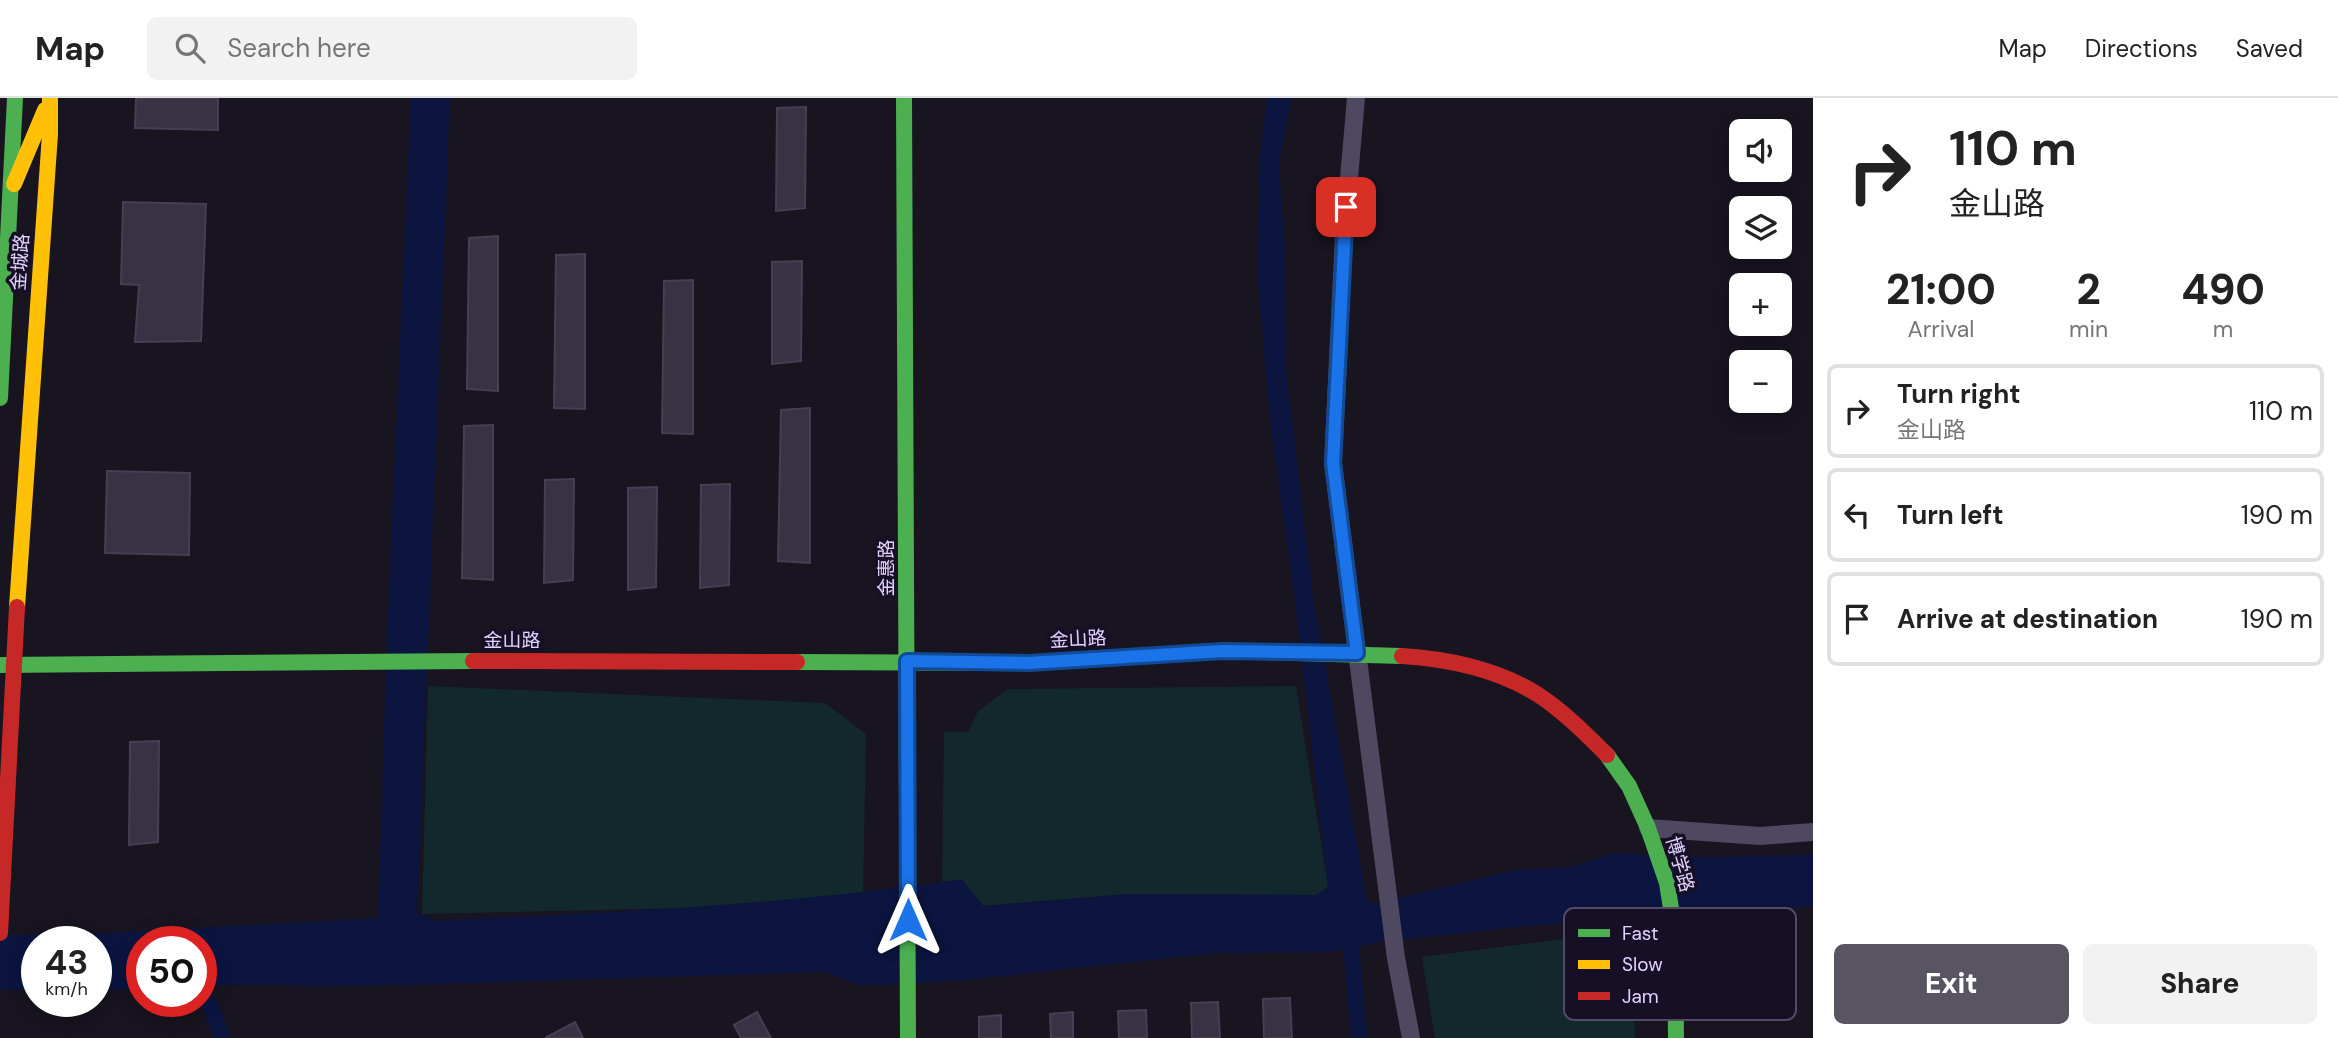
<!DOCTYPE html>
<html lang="en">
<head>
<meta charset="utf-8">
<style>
  :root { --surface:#fff; --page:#f2f2f2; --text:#222; --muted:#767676; --line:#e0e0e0; --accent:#585462 }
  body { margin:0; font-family:"DM Sans","Noto Sans SC",sans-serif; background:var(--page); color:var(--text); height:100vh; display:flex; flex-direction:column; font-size:26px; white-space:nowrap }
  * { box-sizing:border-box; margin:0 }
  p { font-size:23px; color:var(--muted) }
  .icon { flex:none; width:38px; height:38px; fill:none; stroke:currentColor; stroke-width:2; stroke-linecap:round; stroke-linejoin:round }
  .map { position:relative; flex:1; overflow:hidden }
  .side { display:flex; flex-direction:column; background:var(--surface); width:525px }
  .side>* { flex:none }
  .hud { background:#fff; color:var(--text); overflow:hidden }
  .controls { position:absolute; left:1729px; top:21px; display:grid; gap:14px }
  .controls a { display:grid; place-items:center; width:63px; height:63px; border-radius:10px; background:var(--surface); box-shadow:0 4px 18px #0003; font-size:35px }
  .speed { position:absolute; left:21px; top:828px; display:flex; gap:14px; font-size:35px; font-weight:700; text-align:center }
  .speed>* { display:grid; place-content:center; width:91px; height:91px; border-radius:50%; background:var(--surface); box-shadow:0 4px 18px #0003; line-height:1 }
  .speed small { font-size:18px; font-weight:400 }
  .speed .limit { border:10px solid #d22; background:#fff; color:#111 }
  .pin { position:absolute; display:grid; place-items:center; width:60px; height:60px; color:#fff; margin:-30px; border-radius:14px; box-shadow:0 4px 10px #0006 }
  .me { position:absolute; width:77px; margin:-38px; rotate:0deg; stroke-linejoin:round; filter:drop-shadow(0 0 5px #0008) }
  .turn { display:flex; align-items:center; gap:24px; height:147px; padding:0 21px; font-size:32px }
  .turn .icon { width:91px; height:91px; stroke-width:2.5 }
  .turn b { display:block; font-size:49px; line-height:60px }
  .eta { display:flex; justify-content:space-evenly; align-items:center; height:119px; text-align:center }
  .eta b { font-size:42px; font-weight:800; line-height:49px }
  .cta { display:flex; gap:14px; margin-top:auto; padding:14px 21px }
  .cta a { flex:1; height:80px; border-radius:10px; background:var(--accent); color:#fff; font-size:28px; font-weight:800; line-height:80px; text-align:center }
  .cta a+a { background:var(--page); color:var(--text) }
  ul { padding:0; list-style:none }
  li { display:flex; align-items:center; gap:21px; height:94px; margin:0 14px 10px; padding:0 7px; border:4px solid var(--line); border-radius:10px }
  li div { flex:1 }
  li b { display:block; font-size:26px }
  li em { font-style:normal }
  header { display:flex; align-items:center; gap:42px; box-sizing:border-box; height:98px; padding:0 35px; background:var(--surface); border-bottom:2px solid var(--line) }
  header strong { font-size:33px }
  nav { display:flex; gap:38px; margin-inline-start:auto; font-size:24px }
  .search { width:490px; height:63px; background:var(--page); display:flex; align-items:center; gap:18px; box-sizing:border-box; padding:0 24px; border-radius:10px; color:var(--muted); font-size:26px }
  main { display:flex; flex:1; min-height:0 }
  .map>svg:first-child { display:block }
</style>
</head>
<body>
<header>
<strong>Map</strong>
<div class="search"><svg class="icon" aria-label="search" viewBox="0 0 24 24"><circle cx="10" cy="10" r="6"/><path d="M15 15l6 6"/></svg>Search here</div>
<nav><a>Map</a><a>Directions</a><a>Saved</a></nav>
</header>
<main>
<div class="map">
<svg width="1813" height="940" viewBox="0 0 1813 940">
  <rect width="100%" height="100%" fill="#181420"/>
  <g fill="#13282d">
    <path d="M 428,588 L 825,605 L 866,636 L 863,796 L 687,810 L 422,816 Z"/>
    <path d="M 1296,588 L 1328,789 L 1316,797 L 1129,796 L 983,808 L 962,782 L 942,784 L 944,634 L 968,634 L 978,613 L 1008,591 Z"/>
    <path d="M 1564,841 L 1632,857 L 1635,940 L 1435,940 L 1422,859 Z"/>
  </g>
  <path fill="#0b1540" d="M 411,0 L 450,0 L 417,816 L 438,823 C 613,814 788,807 962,781 L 983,808 L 1129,796 L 1316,797 L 1328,789 L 1296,510 L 1270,322 L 1258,183 L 1259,65 L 1267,0 L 1292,0 L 1279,65 L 1285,151 L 1286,273 L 1313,498 L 1367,803 L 1374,806 L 1516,772 L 1571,769 L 1615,755 L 1712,759 L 1813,757 L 1813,808 L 1725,817 L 1629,836 L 1592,824 L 1527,828 L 1382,844 L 1327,854 L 1217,855 L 964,882 L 862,888 L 825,874 L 367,888 L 201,887 L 201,844 L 142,844 L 142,891 L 96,892 L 96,844 L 37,844 L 37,893 L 0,891 L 0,837 L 66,837 L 378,820 L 388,513 Z"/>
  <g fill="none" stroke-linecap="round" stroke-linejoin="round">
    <g stroke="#0b1540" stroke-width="16">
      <path d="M 1350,831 L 1359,940"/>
      <path d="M 201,886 L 223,940"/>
    </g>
  </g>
  <g fill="#383242" stroke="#463f54" stroke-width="2">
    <path d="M 136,0 L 218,0 L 218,32 L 135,30 Z"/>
    <path d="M 806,9 L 805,110 L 776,113 L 777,10 Z"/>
    <path d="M 123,104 L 206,106 L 201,243 L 135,244 L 139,187 L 121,186 Z"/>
    <path d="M 498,138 L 498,293 L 467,291 L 469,140 Z"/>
    <path d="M 585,156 L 585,311 L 554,310 L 556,157 Z"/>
    <path d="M 802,163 L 801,263 L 772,266 L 772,164 Z"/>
    <path d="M 693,182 L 693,336 L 662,335 L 664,183 Z"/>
    <path d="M 810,310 L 810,465 L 778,463 L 781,312 Z"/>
    <path d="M 493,327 L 493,482 L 462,480 L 464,328 Z"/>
    <path d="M 107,373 L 190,375 L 189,457 L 105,455 Z"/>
    <path d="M 574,381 L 573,482 L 544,485 L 545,382 Z"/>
    <path d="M 730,386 L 729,487 L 700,490 L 701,387 Z"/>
    <path d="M 657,389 L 656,489 L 628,492 L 628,390 Z"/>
    <path d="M 159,643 L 158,744 L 129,747 L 130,644 Z"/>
    <path d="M 1290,900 L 1292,940 L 1264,940 L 1263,901 Z"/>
    <path d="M 1218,904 L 1220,940 L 1192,940 L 1191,905 Z"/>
    <path d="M 1146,912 L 1147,940 L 1119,940 L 1118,913 Z"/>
    <path d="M 757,914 L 771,940 L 741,940 L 734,927 Z"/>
    <path d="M 1073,914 L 1073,940 L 1051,940 L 1050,916 Z"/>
    <path d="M 1001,917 L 1001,940 L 979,940 L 979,919 Z"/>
    <path d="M 575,924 L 583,940 L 545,940 Z"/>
  </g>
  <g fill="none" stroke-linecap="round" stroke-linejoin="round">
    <g stroke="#4e4961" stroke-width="18">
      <path d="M 1356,0 L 1344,137 L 1333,365 L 1396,860 L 1411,940"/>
      <path d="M 1648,730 L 1760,738 L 1813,734"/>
    </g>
    <g stroke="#4caf50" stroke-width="16">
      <path d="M 904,0 L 908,940"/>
      <path d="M 0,300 L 15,0"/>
      <path d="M 797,564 L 1028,565 L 1223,553 L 1402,558"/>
      <path d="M 0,567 L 473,563"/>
      <path d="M 1607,657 L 1629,688 L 1648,730 L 1667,785 L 1675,836 L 1676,940"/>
    </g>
    <g stroke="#ffc107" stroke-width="16">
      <path d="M 14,86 L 45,12"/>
      <path d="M 17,509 L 50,36 L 50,0"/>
    </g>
    <g stroke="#c62828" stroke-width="16">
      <path d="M 1402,558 C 1448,561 1497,571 1537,596 C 1562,612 1586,636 1607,657"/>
      <path d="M 473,563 L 797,564"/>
      <path d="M 0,835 L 17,509"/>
    </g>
  </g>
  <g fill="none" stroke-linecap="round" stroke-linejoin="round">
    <defs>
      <path id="route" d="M 908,822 L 907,563 L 1028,565 L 1223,553 L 1357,555 L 1333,365 L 1346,109"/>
    </defs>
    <use href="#route" stroke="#114b97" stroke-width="18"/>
    <use href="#route" stroke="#1a73e8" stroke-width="12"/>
  </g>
  <g text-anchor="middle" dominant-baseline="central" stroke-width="7" stroke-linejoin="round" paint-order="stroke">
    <g font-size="19" fill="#e0d4ff" stroke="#170f25">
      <text transform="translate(20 164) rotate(-86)">金城路</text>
      <text transform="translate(886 470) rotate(-90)">金惠路</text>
      <text transform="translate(1078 541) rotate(-3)">金山路</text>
      <text x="512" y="542">金山路</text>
      <text transform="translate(1680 766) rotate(74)">博学路</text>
    </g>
  </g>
  <rect x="1564" y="810" width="232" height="112" rx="10" fill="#170f25" stroke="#534a66" stroke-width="2"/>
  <rect x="1578" y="831" width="32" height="8" fill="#4caf50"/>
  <rect x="1578" y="862" width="32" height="9" fill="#ffc107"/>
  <rect x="1578" y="894" width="32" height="8" fill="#c62828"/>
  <g font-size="19" fill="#e0d4ff">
    <text x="1622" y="842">Fast</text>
    <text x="1622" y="873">Slow</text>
    <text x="1622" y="905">Jam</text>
  </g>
</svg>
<div class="controls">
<a><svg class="icon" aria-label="sound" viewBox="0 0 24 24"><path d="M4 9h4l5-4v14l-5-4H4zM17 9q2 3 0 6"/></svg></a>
<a><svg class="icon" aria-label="layers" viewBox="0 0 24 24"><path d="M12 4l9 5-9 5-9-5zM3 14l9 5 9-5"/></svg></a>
<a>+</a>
<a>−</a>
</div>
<div class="speed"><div>43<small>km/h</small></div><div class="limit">50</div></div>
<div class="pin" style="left:1346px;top:109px;background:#d93025"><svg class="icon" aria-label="arrive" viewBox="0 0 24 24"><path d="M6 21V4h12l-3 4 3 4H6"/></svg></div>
<svg class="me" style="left:908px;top:822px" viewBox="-20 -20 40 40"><path d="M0-17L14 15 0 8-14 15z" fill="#1a73e8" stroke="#fff" stroke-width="4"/></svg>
</div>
<section class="side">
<div class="hud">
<div class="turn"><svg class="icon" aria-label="right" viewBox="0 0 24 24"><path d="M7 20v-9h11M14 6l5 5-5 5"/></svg><div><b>110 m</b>金山路</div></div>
</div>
<div class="eta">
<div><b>21:00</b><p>Arrival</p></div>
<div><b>2</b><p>min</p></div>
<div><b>490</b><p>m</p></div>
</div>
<ul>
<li><svg class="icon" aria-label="right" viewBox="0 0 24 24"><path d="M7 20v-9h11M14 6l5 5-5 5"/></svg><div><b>Turn right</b><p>金山路</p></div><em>110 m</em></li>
<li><svg class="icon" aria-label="left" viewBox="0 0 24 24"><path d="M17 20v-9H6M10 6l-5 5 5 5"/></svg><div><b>Turn left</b></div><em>190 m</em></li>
<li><svg class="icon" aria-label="arrive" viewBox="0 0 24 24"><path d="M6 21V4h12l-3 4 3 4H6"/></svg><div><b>Arrive at destination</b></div><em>190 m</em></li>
</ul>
<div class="cta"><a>Exit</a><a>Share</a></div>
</section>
</main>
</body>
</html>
